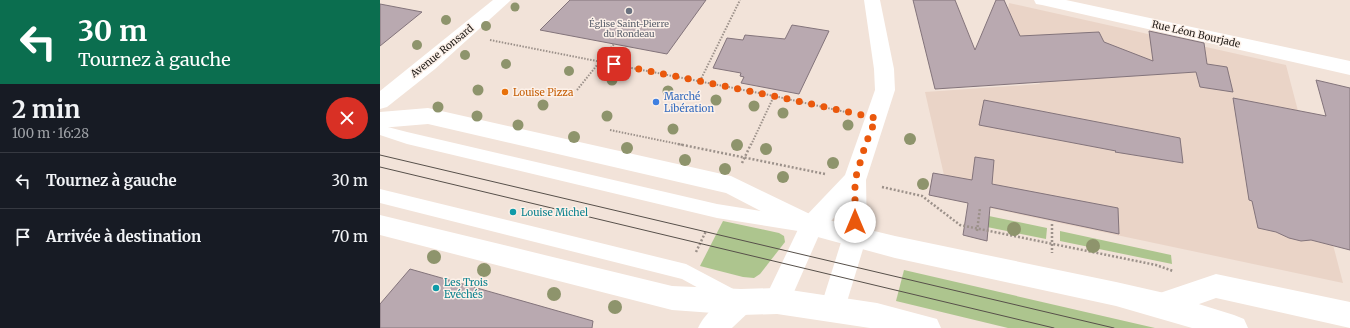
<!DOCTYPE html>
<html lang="fr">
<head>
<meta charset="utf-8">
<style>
  :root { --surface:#171b24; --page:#20242c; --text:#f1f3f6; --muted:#9ea1a6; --line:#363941 }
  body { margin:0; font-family:Merriweather,serif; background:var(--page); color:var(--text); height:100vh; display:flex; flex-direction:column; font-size:15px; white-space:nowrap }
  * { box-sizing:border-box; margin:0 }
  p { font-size:13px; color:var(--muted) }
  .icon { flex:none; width:22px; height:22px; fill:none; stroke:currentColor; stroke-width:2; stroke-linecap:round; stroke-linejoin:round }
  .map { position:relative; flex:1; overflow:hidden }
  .panel { display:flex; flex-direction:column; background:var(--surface); width:380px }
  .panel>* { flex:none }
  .hud { background:#0b6e4f; color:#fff; overflow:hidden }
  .pin { position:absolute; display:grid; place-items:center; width:34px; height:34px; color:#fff; margin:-17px; border-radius:8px; box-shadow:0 2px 6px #0006 }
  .me { position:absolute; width:44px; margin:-22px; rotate:0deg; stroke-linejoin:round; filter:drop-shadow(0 0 3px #0008) }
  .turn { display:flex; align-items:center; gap:14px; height:84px; padding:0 12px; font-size:18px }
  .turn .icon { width:52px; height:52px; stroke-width:2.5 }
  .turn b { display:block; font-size:28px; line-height:34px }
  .round { display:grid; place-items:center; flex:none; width:42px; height:42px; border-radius:21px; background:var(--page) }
  .overview { display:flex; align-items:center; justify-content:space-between; height:68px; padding:0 12px }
  h1 { font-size:24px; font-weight:700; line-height:30px }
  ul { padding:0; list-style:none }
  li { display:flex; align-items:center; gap:12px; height:56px; padding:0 12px; border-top:1px solid var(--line) }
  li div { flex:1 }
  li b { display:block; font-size:15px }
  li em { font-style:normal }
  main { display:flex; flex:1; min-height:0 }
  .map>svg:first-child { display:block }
</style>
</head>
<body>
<main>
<section class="panel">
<div class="hud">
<div class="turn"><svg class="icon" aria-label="left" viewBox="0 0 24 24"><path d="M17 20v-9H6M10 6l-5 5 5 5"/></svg><div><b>30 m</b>Tournez à gauche</div></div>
</div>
<div class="overview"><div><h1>2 min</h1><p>100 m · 16:28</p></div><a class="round" style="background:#d93025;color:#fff"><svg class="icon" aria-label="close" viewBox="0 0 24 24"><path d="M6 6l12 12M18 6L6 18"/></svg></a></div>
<ul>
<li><svg class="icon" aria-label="left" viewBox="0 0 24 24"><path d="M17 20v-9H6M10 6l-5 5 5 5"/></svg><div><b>Tournez à gauche</b></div><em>30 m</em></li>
<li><svg class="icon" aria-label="arrive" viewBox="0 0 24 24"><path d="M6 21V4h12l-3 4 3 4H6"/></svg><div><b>Arrivée à destination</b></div><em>70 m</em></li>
</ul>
</section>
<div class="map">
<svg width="970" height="328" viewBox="0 0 970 328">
  <rect width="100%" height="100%" fill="#f2e3d9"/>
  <path fill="#ead4c7" d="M 629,3 L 906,65 L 963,283 L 581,202 L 566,184 L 545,92 L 660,84 L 628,9 Z"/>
  <g fill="#adc58e">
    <path d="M 604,215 L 667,228 L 666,239 L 602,226 Z"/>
    <path d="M 343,221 L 399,233 L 404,236 L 405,242 L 380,274 L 374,278 L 363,277 L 320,266 Z"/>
    <path d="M 680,231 L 791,255 L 792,264 L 680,241 Z"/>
    <path d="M 524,270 L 775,328 L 628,328 L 516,301 Z"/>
  </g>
  <g fill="#b9a9b0" stroke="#83747b">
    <path d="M 190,0 L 326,0 L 287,54 L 160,30 Z"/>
    <path d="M 533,0 L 575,0 L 595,50 L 616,0 L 624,0 L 640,36 L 719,32 L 724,42 L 773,61 L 769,31 L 824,43 L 827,64 L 847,67 L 853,92 L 820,87 L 816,72 L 555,89 Z"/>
    <path d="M 0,4 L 42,12 L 0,46 Z"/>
    <path d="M 412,25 L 449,31 L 419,94 L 361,83 L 364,77 L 360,76 L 361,73 L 333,68 L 347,38 L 363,40 L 365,35 L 405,39 Z"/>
    <path d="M 936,80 L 970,88 L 970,250 L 931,240 L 921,241 L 909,238 L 896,232 L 878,228 L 872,201 L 869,200 L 853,98 L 946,116 Z"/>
    <path d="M 604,100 L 800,138 L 803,163 L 735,152 L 736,151 L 599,125 Z"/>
    <path d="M 595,157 L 614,160 L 612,184 L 738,208 L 739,234 L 610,207 L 607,241 L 583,235 L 588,203 L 549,195 L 553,173 L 592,180 Z"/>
    <path d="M 30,269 L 213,321 L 212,328 L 0,328 L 0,304 Z"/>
  </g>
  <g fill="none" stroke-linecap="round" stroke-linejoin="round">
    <g stroke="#9c918a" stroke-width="2" stroke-dasharray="1.5 1.5" stroke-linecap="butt">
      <path d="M 110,40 L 394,96 L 470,113"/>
      <path d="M 320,81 L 360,0"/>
      <path d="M 197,90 L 234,44"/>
      <path d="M 230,130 L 303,145"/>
      <path d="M 371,145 L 394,96"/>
    </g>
    <g stroke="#9c918a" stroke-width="2.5" stroke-dasharray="2 2" stroke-linecap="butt">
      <path d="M 298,144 L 445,174"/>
      <path d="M 362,163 L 371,144"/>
      <path d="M 502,187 L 542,196 L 580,225 L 776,265 L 793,271"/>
      <path d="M 672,224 L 672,253"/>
      <path d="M 597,231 L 600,208"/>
      <path d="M 316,252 L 326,231"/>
    </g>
    <g fill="#fff" fill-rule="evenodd">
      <path d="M 0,125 L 27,132 L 337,204 L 418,217 L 424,219 L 426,224 L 424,229 L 418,231 L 337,218 L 27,144 L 0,135 Z"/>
      <path d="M 0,189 L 306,264 L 359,292 L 362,298 L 359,304 L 353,307 L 302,279 L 0,203 Z"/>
    </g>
    <g fill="#fff" fill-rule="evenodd">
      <path d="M 113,0 L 131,0 L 55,69 L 7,107 L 0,109 L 0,91 Z"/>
      <path d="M 484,0 L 500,0 L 514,69 L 515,90 L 486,180 L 487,236 L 462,318 L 453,322 L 444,318 L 440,309 L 463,236 L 463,208 L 440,233 L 406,310 L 397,314 L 388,310 L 384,301 L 388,292 L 423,219 L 465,175 L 495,90 L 494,69 Z"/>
      <path d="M 654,0 L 686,0 L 970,61 L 970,75 L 662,5 L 656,4 Z"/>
      <path d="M 836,274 L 970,302 L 970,328 L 836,298 L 780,318 L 771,314 L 767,305 L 771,296 Z"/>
      <path d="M 361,289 L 370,293 L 374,302 L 370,311 L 352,328 L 318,328 C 325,312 345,296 361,289 Z"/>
    </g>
    <g fill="#fff" fill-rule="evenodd">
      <path d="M 48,108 L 351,176 L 436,217 L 515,236 L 736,282 L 780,292 L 854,315 L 864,319 L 868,328 L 812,328 L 736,306 L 515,258 L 423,233 L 346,193 L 48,124 L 0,128 L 0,112 Z"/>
      <path d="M 0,215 L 292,286 L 361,289 L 397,288 L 497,303 L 557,319 L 561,328 L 490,328 L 397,314 L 361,315 L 292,310 L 0,235 Z"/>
    </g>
    <g stroke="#57504a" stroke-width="1">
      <path d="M 0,155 L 734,328"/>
      <path d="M 0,167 L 674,328"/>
    </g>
  </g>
  <g fill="#8e946c">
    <circle cx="135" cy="7" r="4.5"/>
    <circle cx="66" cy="20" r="5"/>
    <circle cx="106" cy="26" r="5"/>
    <circle cx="37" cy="45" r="5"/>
    <circle cx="85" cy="55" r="5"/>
    <circle cx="126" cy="64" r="5"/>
    <circle cx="189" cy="71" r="5"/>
    <circle cx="232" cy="80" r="5.5"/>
    <circle cx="98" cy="90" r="5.5"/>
    <circle cx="288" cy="91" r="5.5"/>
    <circle cx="336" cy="100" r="5.5"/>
    <circle cx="163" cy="105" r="5.5"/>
    <circle cx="374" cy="106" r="5.5"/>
    <circle cx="58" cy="107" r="5.5"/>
    <circle cx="403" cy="113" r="5.5"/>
    <circle cx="97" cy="116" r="5.5"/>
    <circle cx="227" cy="116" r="5.5"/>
    <circle cx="138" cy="125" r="5.5"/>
    <circle cx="468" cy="125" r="5.5"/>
    <circle cx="293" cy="129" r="5.5"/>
    <circle cx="194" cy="137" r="6"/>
    <circle cx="530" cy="139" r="6"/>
    <circle cx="357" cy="145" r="6"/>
    <circle cx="247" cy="148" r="6"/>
    <circle cx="386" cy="149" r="6"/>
    <circle cx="305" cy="160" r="6"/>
    <circle cx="453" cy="163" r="6"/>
    <circle cx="345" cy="169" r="6"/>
    <circle cx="403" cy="177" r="6"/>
    <circle cx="543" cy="184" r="6"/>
    <circle cx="634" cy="229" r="7"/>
    <circle cx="713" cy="246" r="7"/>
    <circle cx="54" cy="257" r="7"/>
    <circle cx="104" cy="270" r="7"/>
    <circle cx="174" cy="294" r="7"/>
    <circle cx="235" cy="307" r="7"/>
  </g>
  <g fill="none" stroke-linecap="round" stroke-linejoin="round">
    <path stroke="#ea580c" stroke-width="7" stroke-dasharray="0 12.6" d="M 234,64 L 394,96 L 496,118 L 485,146 L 475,180 L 475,222"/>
  </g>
  <circle fill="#6b7280" stroke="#fdf1e9" stroke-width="1.5" cx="249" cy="11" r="4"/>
  <circle fill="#e8710a" stroke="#fdf1e9" stroke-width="1.5" cx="125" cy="92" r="4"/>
  <circle fill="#3f7fe0" stroke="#fdf1e9" stroke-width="1.5" cx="276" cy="102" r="4"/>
  <g fill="#0f9aa8" stroke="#fdf1e9" stroke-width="1.5">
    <circle cx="133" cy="212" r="4"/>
    <circle cx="56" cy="288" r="4"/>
  </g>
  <g text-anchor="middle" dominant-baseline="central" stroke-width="3" stroke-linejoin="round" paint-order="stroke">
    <g font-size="9" fill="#5b616d" stroke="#fdf1e9">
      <text x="249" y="23">Église Saint-Pierre<tspan x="249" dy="10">du Rondeau</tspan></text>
    </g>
    <g font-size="10" fill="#221d19" stroke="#fdf1e9">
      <text transform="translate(816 34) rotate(13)">Rue Léon Bourjade</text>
      <text transform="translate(62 51) rotate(-39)">Avenue Ronsard</text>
    </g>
    <g font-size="10" fill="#c56008" stroke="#fdf1e9" text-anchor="start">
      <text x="133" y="92">Louise Pizza</text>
    </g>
    <g font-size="10" fill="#366cbe" stroke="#fdf1e9" text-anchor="start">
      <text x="284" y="96">Marché<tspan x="284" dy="12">Libération</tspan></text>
    </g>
    <g font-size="10" fill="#0d838f" stroke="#fdf1e9" text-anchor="start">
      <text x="141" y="212">Louise Michel</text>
      <text x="64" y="282">Les Trois<tspan x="64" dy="12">Evéchés</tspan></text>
    </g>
  </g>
</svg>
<div class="pin" style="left:234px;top:64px;background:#d93025"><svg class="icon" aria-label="arrive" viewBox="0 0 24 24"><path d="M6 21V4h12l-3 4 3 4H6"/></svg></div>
<svg class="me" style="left:475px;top:222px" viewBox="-20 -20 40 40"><circle r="19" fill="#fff"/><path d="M0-13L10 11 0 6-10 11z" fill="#ea580c"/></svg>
</div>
</main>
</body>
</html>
